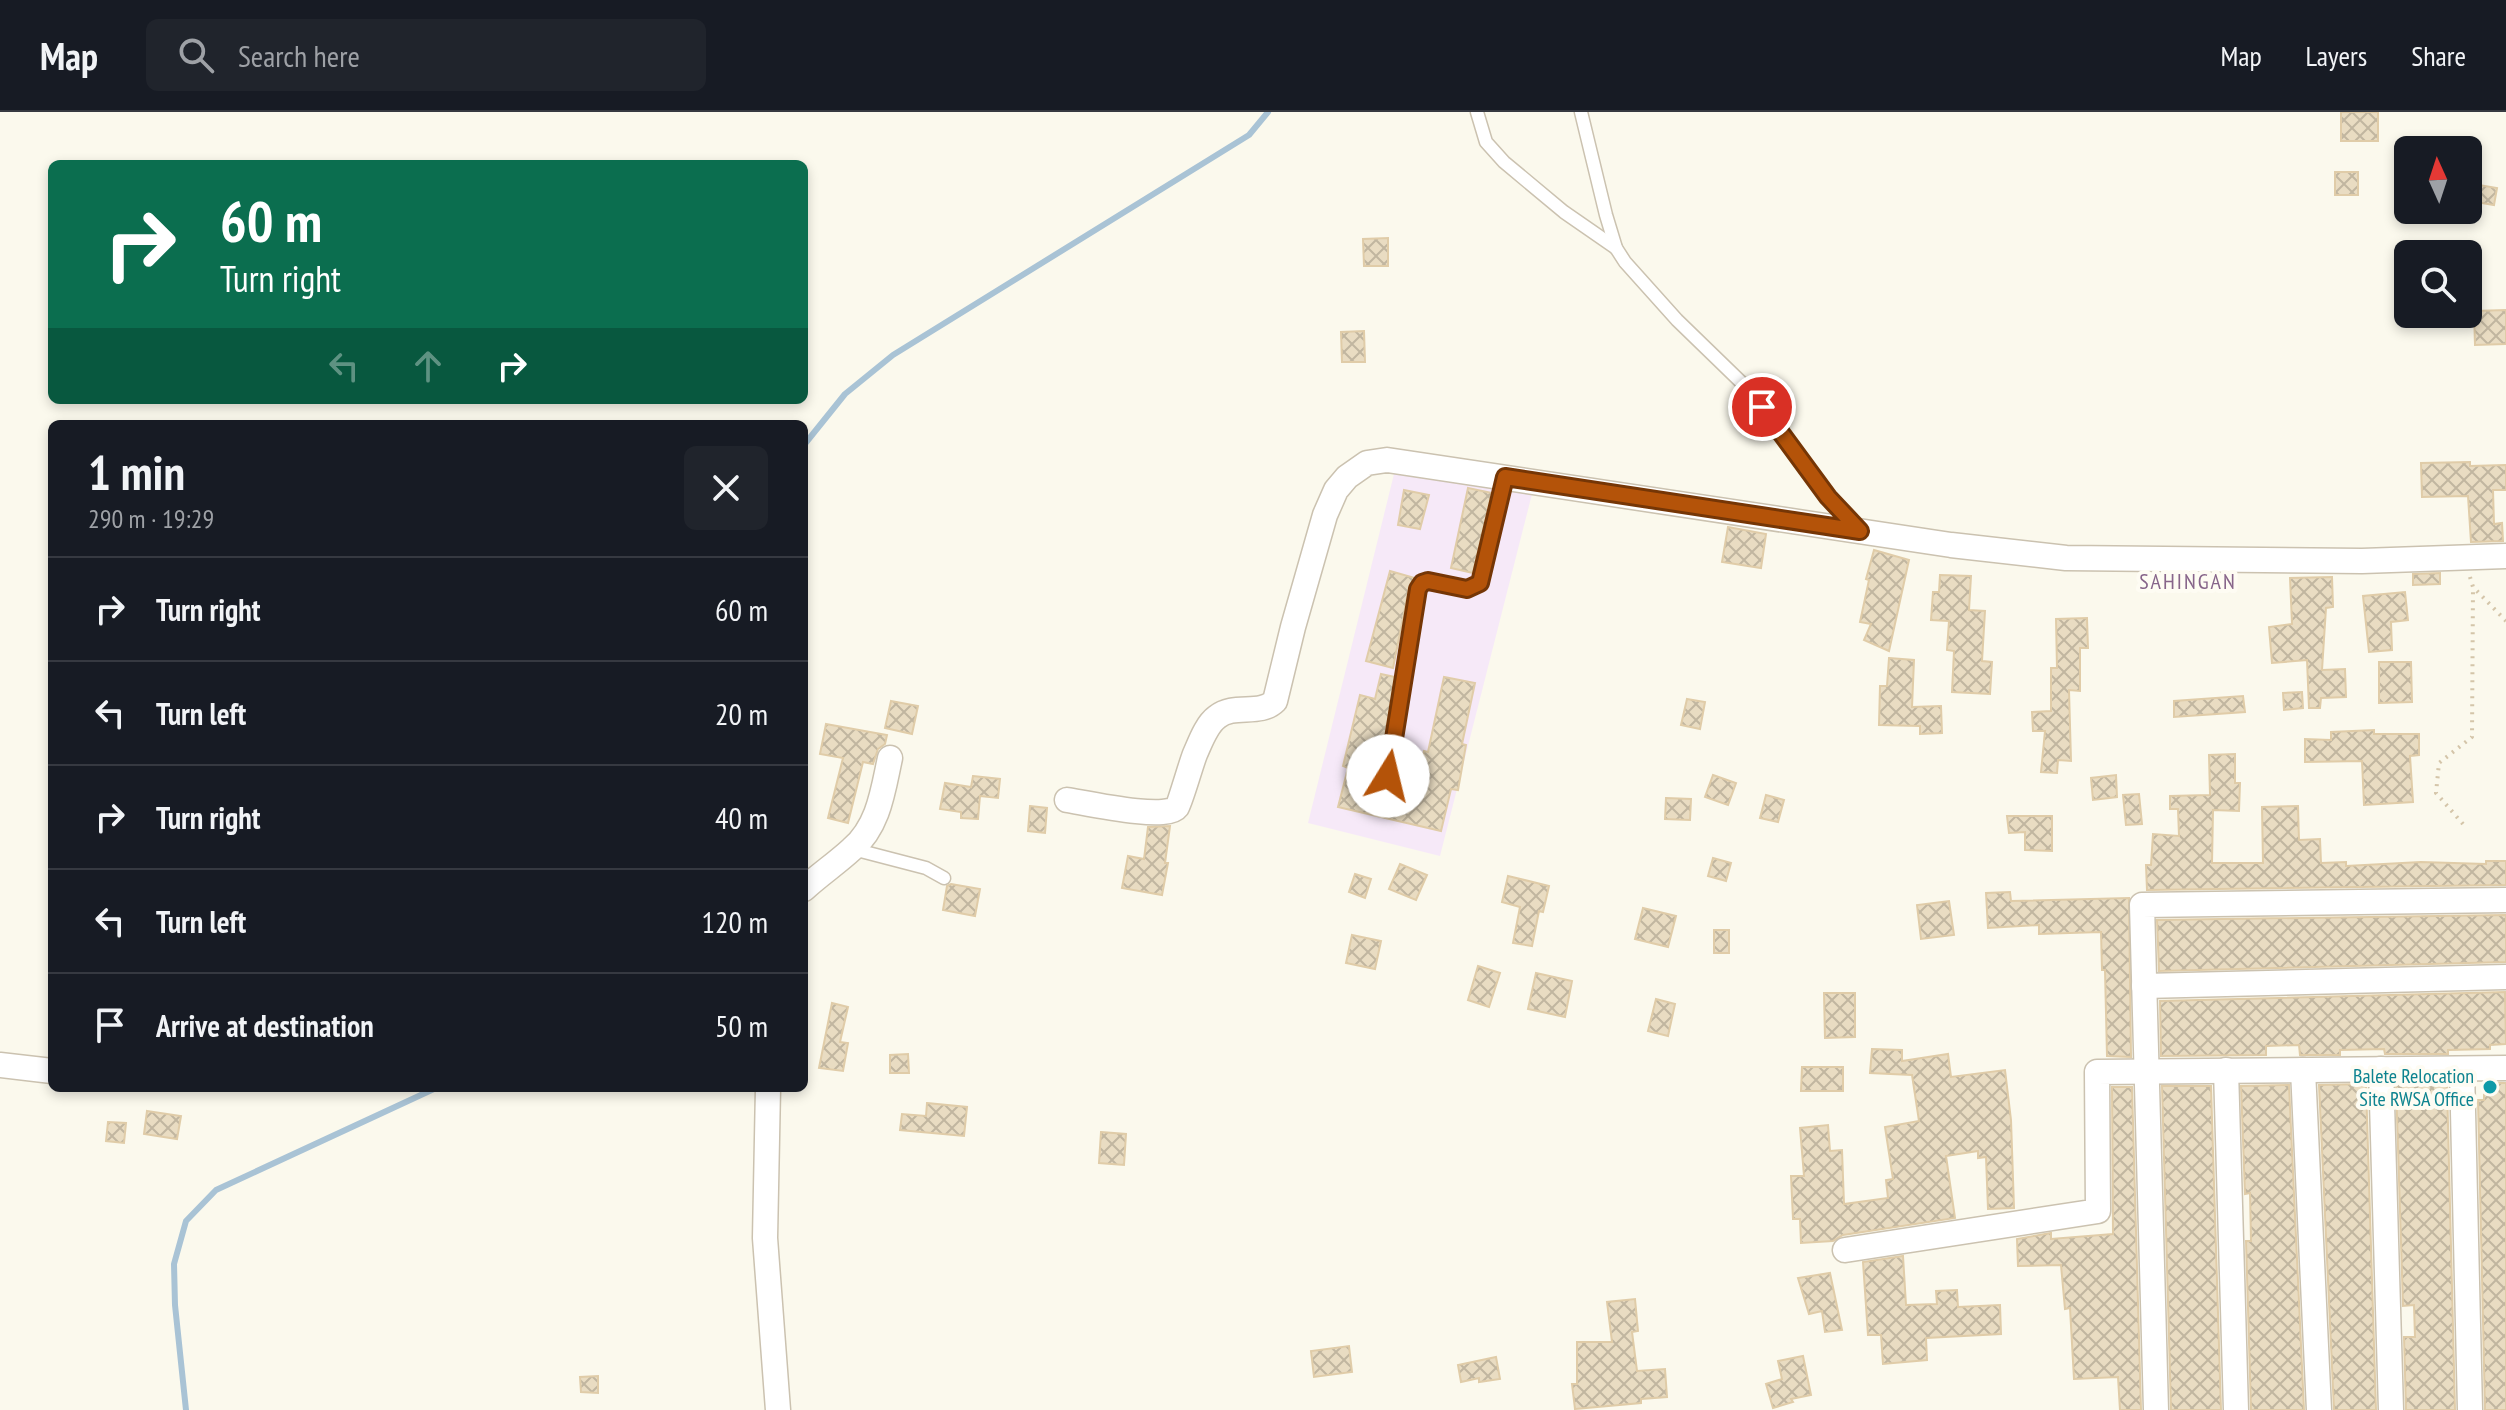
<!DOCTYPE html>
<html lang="en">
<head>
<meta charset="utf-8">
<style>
  :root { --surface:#171b24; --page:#20242c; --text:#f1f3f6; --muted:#9ea1a6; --line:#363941 }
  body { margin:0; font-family:"PT Sans Narrow",sans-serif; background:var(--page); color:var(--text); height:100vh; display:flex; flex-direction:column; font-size:30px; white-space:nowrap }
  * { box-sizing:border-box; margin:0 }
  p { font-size:26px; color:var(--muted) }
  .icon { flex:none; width:44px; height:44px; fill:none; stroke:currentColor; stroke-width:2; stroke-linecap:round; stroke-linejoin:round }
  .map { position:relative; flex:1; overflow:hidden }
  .drawer { position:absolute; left:48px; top:308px; width:760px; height:672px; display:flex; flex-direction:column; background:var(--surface); border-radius:12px; box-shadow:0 4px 12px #0003 }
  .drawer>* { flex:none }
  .hud { position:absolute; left:48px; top:48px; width:760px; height:244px; border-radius:12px; box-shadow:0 4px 12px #0003; background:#0b6e4f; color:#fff; overflow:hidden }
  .needle { width:52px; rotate:357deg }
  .tools { position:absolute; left:2394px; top:24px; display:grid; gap:16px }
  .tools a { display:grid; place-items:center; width:88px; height:88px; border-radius:12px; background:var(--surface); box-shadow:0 4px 12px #0003; font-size:40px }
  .pin { position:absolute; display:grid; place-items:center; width:68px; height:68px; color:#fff; margin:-34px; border:4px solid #fff; border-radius:50%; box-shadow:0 2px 8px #0007 }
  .me { position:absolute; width:88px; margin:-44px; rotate:9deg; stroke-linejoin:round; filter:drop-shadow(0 0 6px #0008) }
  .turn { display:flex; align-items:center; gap:28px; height:168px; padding:0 40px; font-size:36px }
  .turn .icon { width:104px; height:104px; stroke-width:2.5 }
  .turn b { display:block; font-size:56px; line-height:68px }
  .lanes { display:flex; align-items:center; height:76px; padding:0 40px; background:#0003; justify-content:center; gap:40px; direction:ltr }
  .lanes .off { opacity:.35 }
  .round { display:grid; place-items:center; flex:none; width:84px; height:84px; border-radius:12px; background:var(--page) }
  .overview { display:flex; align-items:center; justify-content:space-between; height:136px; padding:0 40px }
  h1 { font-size:48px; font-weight:600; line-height:60px }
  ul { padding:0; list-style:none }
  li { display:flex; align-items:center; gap:24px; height:104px; padding:0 40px; border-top:2px solid var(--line) }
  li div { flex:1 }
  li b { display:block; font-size:30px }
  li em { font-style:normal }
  header { display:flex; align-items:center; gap:48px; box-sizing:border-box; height:112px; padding:0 40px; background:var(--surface); border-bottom:2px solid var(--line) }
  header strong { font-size:38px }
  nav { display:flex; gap:44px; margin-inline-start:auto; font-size:28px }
  .search { width:560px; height:72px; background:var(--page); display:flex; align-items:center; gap:20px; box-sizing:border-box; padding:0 28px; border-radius:12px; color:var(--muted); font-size:30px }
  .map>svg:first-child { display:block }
</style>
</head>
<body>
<header>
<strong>Map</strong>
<div class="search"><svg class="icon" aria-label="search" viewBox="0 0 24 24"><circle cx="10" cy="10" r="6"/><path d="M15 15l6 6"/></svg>Search here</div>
<nav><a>Map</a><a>Layers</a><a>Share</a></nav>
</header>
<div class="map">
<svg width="2506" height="1298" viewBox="0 0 2506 1298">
  <defs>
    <pattern id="building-cross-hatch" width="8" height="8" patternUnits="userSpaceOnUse" patternTransform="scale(2)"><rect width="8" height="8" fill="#e9dcc2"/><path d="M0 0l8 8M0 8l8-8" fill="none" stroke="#c1b6a0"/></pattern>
  </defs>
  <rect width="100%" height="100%" fill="#fbf9ed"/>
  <path fill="#f6e9f8" d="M 1395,358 L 1532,382 L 1440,744 L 1308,711 Z"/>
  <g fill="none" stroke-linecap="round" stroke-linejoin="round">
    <g stroke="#a9c3d5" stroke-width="6">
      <path d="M 804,333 L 845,282 L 893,243 L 1249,23 L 1268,0"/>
      <path d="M 186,1298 L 175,1193 L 174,1152 L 186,1109 L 216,1078 L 436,976"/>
    </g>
  </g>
  <g fill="url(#building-cross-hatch)" stroke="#e0cca8" stroke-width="2">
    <rect x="2341" y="0" width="37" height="29"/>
    <rect x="2335" y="60" width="23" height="23"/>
    <path d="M 2473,72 L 2497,76 L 2494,93 L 2470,89 Z"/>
    <path d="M 1388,126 L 1388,154 L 1364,154 L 1363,127 Z"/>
    <path d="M 2506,198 L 2506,232 L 2475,233 L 2474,199 Z"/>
    <path d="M 1364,219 L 1365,250 L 1342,250 L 1341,220 Z"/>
    <path d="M 2470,350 L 2470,354 L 2506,353 L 2506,378 L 2493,378 L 2494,412 L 2502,411 L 2503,429 L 2471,430 L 2468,384 L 2422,385 L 2421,351 Z"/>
    <path d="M 1468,376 L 1492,381 L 1473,461 L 1451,456 Z"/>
    <path d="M 1404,378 L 1429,383 L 1420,417 L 1398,413 Z"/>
    <path d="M 1728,415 L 1766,422 L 1761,456 L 1722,450 Z"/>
    <path d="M 1874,438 L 1909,448 L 1889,539 L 1864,528 L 1871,512 L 1860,510 L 1869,468 L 1866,467 Z"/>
    <path d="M 1390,459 L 1415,466 L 1409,476 L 1393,556 L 1366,549 Z"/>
    <path d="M 2440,461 L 2440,472 L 2413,473 L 2413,462 Z"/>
    <path d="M 1940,463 L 1971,464 L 1969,498 L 1985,499 L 1982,549 L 1992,550 L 1990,582 L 1952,580 L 1954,539 L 1947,538 L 1949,509 L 1931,508 L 1933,480 L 1939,480 Z"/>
    <path d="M 2332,465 L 2333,495 L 2326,496 L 2322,558 L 2345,557 L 2346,585 L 2321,586 L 2320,596 L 2309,596 L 2307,548 L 2272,551 L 2269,515 L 2292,512 L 2290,466 Z"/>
    <path d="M 2405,480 L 2408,508 L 2391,510 L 2392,538 L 2369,540 L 2363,484 Z"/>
    <path d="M 2087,506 L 2088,536 L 2080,536 L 2080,579 L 2069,578 L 2071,649 L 2058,648 L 2057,661 L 2041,660 L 2045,619 L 2033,619 L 2032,600 L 2051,599 L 2051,556 L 2057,556 L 2056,507 Z"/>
    <path d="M 1889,546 L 1914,548 L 1912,595 L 1941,594 L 1942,621 L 1920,622 L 1920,614 L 1879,613 L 1880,574 L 1887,574 Z"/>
    <path d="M 2379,550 L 2411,550 L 2412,590 L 2379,591 Z"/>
    <path d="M 1381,562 L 1395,565 L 1378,672 L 1413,680 L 1424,639 L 1428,640 L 1444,565 L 1475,571 L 1462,632 L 1466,633 L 1458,678 L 1451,677 L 1441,719 L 1338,695 L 1348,656 L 1343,654 L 1360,583 L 1375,587 Z"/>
    <path d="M 2302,580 L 2303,596 L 2284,598 L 2283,581 Z"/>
    <path d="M 2243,584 L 2245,600 L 2174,605 L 2174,589 Z"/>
    <path d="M 1687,587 L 1705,590 L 1700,617 L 1681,613 Z"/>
    <path d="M 891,589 L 918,594 L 912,622 L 885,616 Z"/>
    <path d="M 826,612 L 887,623 L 885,632 L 878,637 L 873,652 L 863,650 L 848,711 L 828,706 L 843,646 L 820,642 Z"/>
    <path d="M 2374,618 L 2374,622 L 2419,622 L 2419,643 L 2410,644 L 2413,690 L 2364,693 L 2362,649 L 2305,650 L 2305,627 L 2331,628 L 2331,620 Z"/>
    <path d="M 2235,642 L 2235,671 L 2240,671 L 2239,699 L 2213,698 L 2212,751 L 2263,751 L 2262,695 L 2298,694 L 2299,728 L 2320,727 L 2321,751 L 2346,750 L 2346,754 L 2421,750 L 2486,752 L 2486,749 L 2506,749 L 2506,773 L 2147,778 L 2146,753 L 2151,753 L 2153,722 L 2179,724 L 2178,697 L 2170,697 L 2170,684 L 2210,683 L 2209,643 Z"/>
    <path d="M 1713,663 L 1736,671 L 1728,693 L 1705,685 Z"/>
    <path d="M 2116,663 L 2117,685 L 2093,688 L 2091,666 Z"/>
    <path d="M 973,664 L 1000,667 L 998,686 L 980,684 L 978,707 L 961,706 L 961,700 L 940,697 L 945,671 L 971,675 Z"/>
    <path d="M 2139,682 L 2142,712 L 2126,713 L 2123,683 Z"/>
    <path d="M 1766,683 L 1784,688 L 1778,710 L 1760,706 Z"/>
    <path d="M 1666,686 L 1691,687 L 1690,708 L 1665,707 Z"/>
    <path d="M 1030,694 L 1047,696 L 1045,721 L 1028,719 Z"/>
    <path d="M 2007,704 L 2052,704 L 2052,739 L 2025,738 L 2025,720 L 2009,721 Z"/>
    <path d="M 1170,714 L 1165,751 L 1168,751 L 1162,783 L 1122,776 L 1128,744 L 1144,747 L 1148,715 Z"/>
    <path d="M 1713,746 L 1731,751 L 1726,769 L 1708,764 Z"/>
    <path d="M 1400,752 L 1427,763 L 1416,788 L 1389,777 Z"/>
    <path d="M 1355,762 L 1371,767 L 1365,786 L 1349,780 Z"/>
    <path d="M 1508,764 L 1549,774 L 1543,800 L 1539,799 L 1532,834 L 1513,831 L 1520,795 L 1502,790 Z"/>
    <path d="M 951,772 L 980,777 L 975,804 L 943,798 L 947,774 Z"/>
    <path d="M 2010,780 L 2011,789 L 2129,786 L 2131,945 L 2107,944 L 2105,858 L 2102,858 L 2101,820 L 2039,822 L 2039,813 L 1988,816 L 1986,781 Z"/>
    <path d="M 1949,789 L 1954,823 L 1921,827 L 1917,793 Z"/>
    <path d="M 1643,796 L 1676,804 L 1668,835 L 1635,827 Z"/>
    <path d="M 2506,803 L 2506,850 L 2159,859 L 2157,808 Z"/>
    <rect x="1714" y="818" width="15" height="23"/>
    <path d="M 1352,823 L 1381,829 L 1375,857 L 1346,851 Z"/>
    <path d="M 1478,854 L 1500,861 L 1489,895 L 1468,888 Z"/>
    <path d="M 1536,861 L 1572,869 L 1565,905 L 1528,897 Z"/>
    <path d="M 2505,880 L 2506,932 L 2490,933 L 2490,937 L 2448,938 L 2448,942 L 2385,942 L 2384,937 L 2340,938 L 2340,943 L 2300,943 L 2299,933 L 2266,934 L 2266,943 L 2161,944 L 2160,889 Z"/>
    <path d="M 1824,881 L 1855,881 L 1855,925 L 1825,926 Z"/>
    <path d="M 1656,887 L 1675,892 L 1668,924 L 1648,919 Z"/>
    <path d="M 832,891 L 848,895 L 840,930 L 848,931 L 843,959 L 819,956 Z"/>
    <path d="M 1872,937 L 1902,938 L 1902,949 L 1948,942 L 1951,965 L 2005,958 L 2011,1008 L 2014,1096 L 1988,1097 L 1986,1045 L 1978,1046 L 1978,1039 L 1946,1044 L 1955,1106 L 1843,1123 L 1833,1129 L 1801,1131 L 1800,1107 L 1793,1107 L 1791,1064 L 1804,1064 L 1800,1016 L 1828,1013 L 1830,1039 L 1842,1038 L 1844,1092 L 1888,1086 L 1886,1068 L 1893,1067 L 1885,1015 L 1919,1009 L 1912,963 L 1870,961 Z"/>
    <path d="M 908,942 L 909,961 L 890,961 L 890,943 Z"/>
    <path d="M 1802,955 L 1843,955 L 1843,979 L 1801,979 Z"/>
    <path d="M 2484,971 L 2506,971 L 2506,1298 L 2485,1298 L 2478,988 L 2484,988 Z"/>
    <path d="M 2366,972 L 2376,1298 L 2334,1298 L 2319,973 Z"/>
    <path d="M 2396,972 L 2447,972 L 2455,1298 L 2406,1298 L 2404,1225 L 2415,1225 L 2414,1193 L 2403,1194 Z"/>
    <path d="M 2289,973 L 2304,1298 L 2251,1298 L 2246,1129 L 2251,1129 L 2250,1081 L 2245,1082 L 2241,974 Z"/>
    <path d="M 2162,974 L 2211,974 L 2221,1298 L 2171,1298 Z"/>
    <path d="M 2112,975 L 2132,975 L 2141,1298 L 2120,1298 L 2118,1265 L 2074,1267 L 2070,1196 L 2065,1197 L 2061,1153 L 2018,1154 L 2017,1127 L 2051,1121 L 2051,1127 L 2113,1122 Z"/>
    <path d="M 927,991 L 967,995 L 964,1024 L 900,1018 L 902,1002 L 926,1004 Z"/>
    <path d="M 147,999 L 181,1004 L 177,1027 L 144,1022 Z"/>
    <path d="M 108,1010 L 126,1011 L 124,1031 L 106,1029 Z"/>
    <path d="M 1101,1020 L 1126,1022 L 1124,1053 L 1099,1051 Z"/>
    <path d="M 1903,1144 L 1906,1193 L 1937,1192 L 1936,1179 L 1957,1178 L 1958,1195 L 2000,1193 L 2001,1222 L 1926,1226 L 1927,1248 L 1883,1252 L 1881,1223 L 1868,1223 L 1863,1150 Z"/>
    <path d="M 1830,1161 L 1842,1218 L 1825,1220 L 1822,1199 L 1809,1202 L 1798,1166 Z"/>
    <path d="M 1635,1187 L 1638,1219 L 1632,1220 L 1637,1259 L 1665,1257 L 1667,1285 L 1641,1287 L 1641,1291 L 1575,1297 L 1572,1272 L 1577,1272 L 1577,1230 L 1612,1230 L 1607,1190 Z"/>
    <path d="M 1349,1234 L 1352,1260 L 1314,1265 L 1311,1239 Z"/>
    <path d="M 1803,1244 L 1811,1283 L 1791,1287 L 1793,1290 L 1773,1296 L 1766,1272 L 1782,1267 L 1778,1249 Z"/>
    <path d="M 1496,1245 L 1500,1267 L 1479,1270 L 1479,1266 L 1461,1270 L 1458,1253 Z"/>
    <path d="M 598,1264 L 598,1281 L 581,1280 L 580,1265 Z"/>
  </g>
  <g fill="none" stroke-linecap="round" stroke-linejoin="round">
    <defs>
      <g id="service">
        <path d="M 1477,0 L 1486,30 L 1504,50 L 1564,100 L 1616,136"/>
        <path d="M 1581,0 L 1606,103 L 1616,136 L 1625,150 L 1677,208 L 1743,272 L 1781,319 L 1828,385 L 1858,417"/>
        <path d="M 1388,664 L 1418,477 L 1422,471 L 1428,469 L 1467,477 L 1480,471 L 1505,365"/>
        <path d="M 853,737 L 926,756 L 944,766"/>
      </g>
      <g id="minor">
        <path d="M 1067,688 C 1086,691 1167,709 1177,695 C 1180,691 1191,652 1195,642 C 1200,631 1206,613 1217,605 C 1234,591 1260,604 1275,589 L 1293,515 L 1325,403 L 1336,378 L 1347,365 L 1367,351 L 1387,348 L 1951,433 L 2066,446 L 2362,449 L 2506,444"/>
        <path d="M 804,777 C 819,763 837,751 852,737 C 879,714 883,678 890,646"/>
        <path d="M 2144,874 L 2506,865"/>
        <path d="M 0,953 L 52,959"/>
        <path d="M 2381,957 L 2391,1298"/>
        <path d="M 2462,957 L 2470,1298"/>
        <path d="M 2226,958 L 2236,1298"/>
        <path d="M 2303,958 L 2319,1298"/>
        <path d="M 768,976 L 765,1126 L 778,1298"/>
        <path d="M 1845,1138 L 2098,1099 L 2097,960 L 2506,956"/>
        <path d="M 2156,1298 L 2142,793 L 2506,788"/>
      </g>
    </defs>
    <use href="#service" stroke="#cbc2b0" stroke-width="15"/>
    <use href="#minor" stroke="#cbc2b0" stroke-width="27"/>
    <g stroke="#d4c5a9" stroke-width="4" stroke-dasharray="2 6" stroke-linecap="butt">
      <path d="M 2470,465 L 2473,475 L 2506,509"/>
      <path d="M 2463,712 L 2436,681 L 2439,651 L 2472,625 L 2473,475"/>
    </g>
    <use href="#service" stroke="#fff" stroke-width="12"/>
    <use href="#minor" stroke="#fff" stroke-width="24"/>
  </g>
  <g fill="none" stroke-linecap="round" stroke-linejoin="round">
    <defs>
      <path id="route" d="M 1388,664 L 1418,477 L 1422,471 L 1428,469 L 1467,477 L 1480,471 L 1505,365 L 1860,419 L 1828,385 L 1762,295"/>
    </defs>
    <use href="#route" stroke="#753606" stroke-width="20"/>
    <use href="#route" stroke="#b45309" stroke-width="14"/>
  </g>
  <circle fill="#0f9aa8" stroke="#fefcf3" stroke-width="3" cx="2490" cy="975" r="8"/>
  <g text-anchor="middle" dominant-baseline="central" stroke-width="8" stroke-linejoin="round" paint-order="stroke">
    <g font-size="20" fill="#0d838f" stroke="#fefcf3" text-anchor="end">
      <text x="2474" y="964">Balete Relocation<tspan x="2474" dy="23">Site RWSA Office</tspan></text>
    </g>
    <g font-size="22" letter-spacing="2" fill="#87658a" stroke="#fefcf3">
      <text x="2188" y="469">SAHINGAN</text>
    </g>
  </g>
</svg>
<div class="tools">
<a><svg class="needle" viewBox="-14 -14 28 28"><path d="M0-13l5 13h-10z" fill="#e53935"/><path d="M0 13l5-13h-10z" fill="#9ea1a6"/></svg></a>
<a><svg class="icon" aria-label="search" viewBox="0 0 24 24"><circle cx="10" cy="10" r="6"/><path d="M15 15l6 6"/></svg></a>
</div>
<div class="pin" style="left:1762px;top:295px;background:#d93025"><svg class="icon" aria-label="arrive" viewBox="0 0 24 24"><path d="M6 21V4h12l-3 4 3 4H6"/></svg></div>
<svg class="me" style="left:1388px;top:664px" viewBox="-20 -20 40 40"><circle r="19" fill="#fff"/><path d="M0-13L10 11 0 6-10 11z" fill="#b45309"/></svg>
<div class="hud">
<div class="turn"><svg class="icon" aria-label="right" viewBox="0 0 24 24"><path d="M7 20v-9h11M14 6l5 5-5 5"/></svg><div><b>60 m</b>Turn right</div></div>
<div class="lanes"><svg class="icon off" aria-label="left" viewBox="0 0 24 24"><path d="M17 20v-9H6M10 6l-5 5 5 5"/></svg><svg class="icon off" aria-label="ahead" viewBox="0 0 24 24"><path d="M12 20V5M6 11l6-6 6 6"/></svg><svg class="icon" aria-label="right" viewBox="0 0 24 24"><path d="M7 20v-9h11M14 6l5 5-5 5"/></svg></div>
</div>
<section class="drawer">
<div class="overview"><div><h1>1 min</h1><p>290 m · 19:29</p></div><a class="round"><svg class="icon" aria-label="close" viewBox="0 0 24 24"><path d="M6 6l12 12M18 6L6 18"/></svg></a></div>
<ul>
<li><svg class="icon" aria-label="right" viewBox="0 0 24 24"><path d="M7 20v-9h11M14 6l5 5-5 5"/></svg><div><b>Turn right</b></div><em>60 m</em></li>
<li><svg class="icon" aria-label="left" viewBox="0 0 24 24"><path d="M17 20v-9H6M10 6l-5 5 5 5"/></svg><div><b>Turn left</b></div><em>20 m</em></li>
<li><svg class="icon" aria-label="right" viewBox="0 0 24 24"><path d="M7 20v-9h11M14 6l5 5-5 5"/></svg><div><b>Turn right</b></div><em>40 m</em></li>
<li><svg class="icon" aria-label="left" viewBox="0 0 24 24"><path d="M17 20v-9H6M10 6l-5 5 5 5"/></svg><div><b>Turn left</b></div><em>120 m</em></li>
<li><svg class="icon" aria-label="arrive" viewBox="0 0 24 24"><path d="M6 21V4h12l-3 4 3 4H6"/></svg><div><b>Arrive at destination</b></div><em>50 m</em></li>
</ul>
</section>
</div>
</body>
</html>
